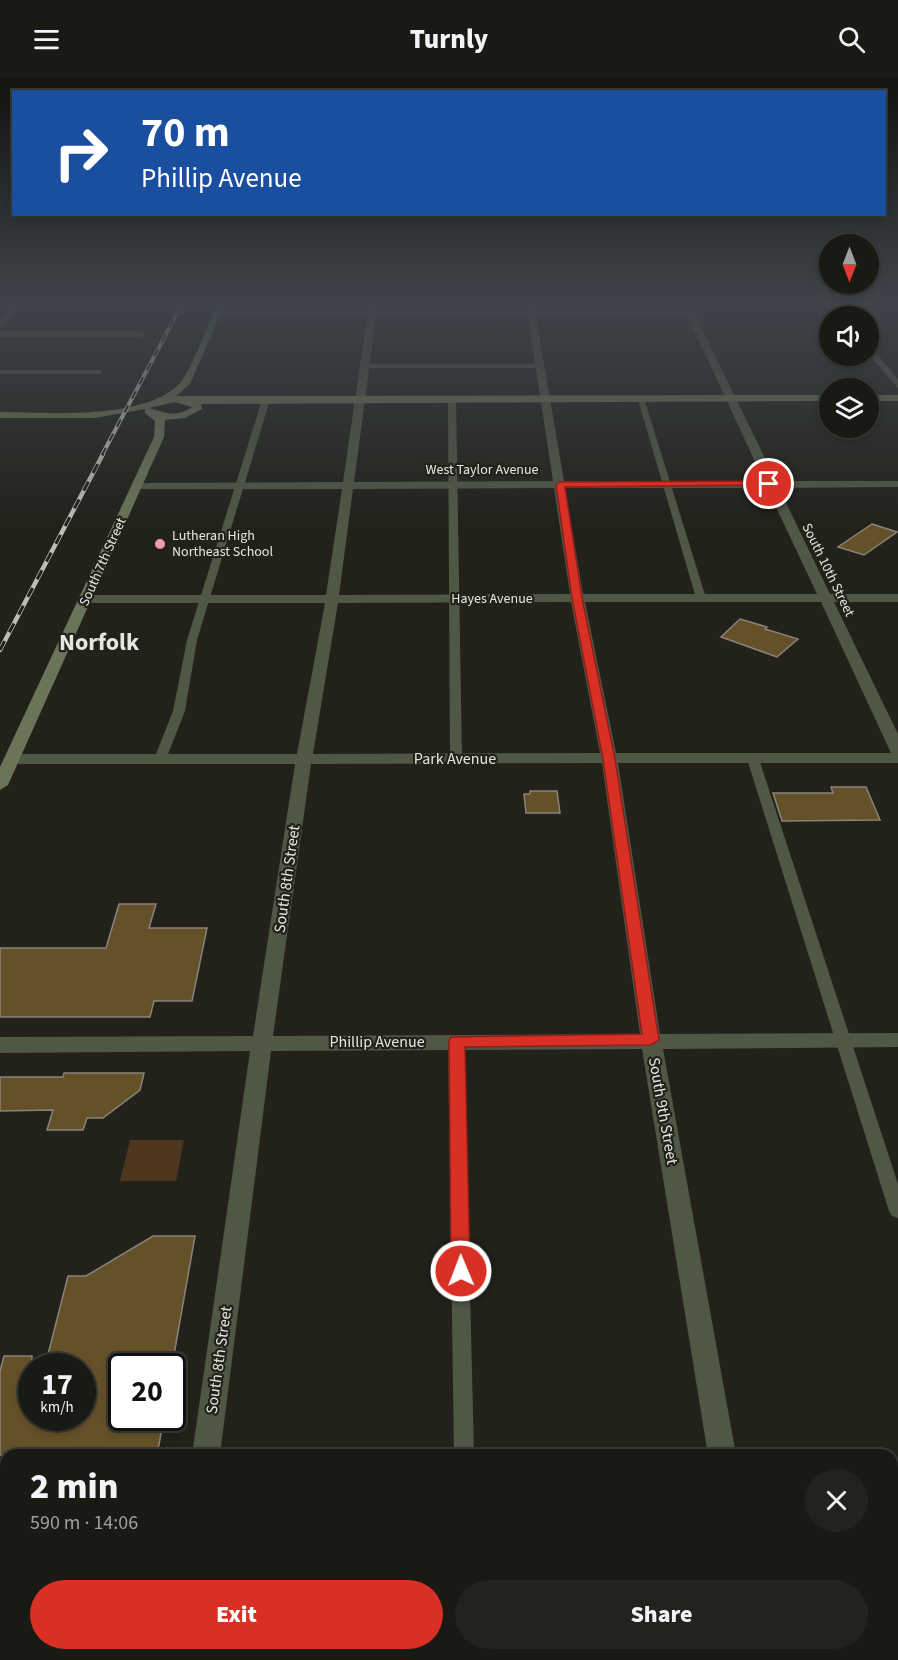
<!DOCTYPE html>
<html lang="en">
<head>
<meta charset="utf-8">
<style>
  :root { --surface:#1a1a14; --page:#23231d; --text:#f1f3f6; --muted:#9fa1a0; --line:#383834; --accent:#d93025 }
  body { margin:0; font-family:"Source Sans 3",sans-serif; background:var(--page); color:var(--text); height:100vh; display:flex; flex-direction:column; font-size:22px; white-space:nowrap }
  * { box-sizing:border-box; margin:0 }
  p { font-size:20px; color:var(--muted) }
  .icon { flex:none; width:33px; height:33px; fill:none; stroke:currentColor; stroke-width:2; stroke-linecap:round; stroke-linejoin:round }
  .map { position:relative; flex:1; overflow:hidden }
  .side { position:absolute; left:0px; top:1371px; width:898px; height:212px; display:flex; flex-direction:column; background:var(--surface); border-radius:18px 18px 0 0; box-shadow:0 3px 9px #0003,0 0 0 2px var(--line) }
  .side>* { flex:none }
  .guide { position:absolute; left:12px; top:12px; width:874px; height:126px; border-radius:0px; box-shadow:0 3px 9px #0003,0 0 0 2px var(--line); background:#1a4fa0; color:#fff; overflow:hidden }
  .needle { width:39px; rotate:180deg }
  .fabs { position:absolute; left:819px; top:156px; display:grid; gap:12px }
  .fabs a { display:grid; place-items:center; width:60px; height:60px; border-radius:50%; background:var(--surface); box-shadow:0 3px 9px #0003,0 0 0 2px var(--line); font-size:30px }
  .speed { position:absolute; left:18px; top:1275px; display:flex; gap:12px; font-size:30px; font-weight:700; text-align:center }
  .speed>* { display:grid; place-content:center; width:78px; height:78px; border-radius:50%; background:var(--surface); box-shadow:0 3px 9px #0003,0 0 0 2px var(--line); line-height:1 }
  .speed small { font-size:15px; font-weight:400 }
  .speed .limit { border:3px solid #111; border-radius:9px; background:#fff; color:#111 }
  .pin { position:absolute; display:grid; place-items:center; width:51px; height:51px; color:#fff; margin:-26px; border:3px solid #fff; border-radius:50%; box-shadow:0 2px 6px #0007 }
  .me { position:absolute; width:66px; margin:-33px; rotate:359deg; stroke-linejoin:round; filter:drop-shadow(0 0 4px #0008) }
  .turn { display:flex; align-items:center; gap:21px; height:126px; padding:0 30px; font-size:27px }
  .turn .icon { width:78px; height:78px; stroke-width:2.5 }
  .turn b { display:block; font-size:42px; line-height:51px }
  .round { display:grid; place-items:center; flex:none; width:63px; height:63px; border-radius:32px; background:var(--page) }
  .summary { display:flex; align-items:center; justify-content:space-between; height:102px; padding:0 30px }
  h1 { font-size:36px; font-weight:800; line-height:45px }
  .action { display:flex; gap:12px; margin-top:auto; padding:12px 30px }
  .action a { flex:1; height:69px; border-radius:36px; background:var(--accent); color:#fff; font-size:24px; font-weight:800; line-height:69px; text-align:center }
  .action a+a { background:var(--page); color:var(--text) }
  header { display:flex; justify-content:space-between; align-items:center; height:78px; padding:0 30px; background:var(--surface); font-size:27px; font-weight:800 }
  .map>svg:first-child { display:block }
</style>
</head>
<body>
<header><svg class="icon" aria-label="menu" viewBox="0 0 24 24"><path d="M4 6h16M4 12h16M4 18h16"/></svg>Turnly<svg class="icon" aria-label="search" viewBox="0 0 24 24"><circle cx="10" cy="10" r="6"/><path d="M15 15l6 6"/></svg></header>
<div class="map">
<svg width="898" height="1582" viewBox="0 0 898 1582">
  <rect width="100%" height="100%" fill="#22221b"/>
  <path fill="#4e351d" d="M 130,1062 L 184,1062 L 176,1103 L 120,1103 Z"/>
  <g fill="#655128" stroke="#88847c" stroke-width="1.5">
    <path d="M 872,446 L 897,454 L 864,477 L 838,469 Z"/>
    <path d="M 740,541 L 767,549 L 765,551 L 798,561 L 777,579 L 721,559 Z"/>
    <path d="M 831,709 L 866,709 L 880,742 L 782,743 L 773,715 L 833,715 Z"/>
    <path d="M 530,713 L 557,713 L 560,735 L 526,735 L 524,716 L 530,716 Z"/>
    <path d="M 119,826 L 156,826 L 149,850 L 207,850 L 192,923 L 154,923 L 150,939 L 0,939 L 0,870 L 106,870 Z"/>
    <path d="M 64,995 L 144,995 L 140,1012 L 103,1040 L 87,1040 L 83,1052 L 47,1052 L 53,1032 L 0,1033 L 0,999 L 63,999 Z"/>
    <path d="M 153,1158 L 195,1158 L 172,1288 L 122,1288 L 122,1340 L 164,1340 L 157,1377 L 0,1377 L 0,1293 L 4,1278 L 32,1278 L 32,1340 L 82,1340 L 82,1288 L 45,1288 L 68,1198 L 86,1198 Z"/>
  </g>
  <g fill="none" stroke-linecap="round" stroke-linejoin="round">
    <g fill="#505745" fill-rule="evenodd">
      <path d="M 361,286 L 540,286 L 544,288 L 540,290 L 364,290 L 360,288 Z"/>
      <path d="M 0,292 L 99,292 L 103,294 L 99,296 L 0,296 Z"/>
      <path d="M 637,318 L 644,320 L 706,520 L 705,522 L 701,523 L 696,520 Z"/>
      <path d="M 452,319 L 456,321 L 462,681 L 456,685 L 450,681 L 448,321 Z"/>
      <path d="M 266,320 L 270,322 L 197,562 L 185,633 L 166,681 L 160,685 L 156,684 L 154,681 L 173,633 L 187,562 L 262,322 Z"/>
      <path d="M 753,677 L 759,681 L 898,1106 L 898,1140 L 892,1138 L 889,1133 L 747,681 Z"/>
      <path d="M 456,957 L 462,959 L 464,963 L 474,1377 L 454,1377 L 448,963 L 450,959 Z"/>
      <rect x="457" y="1576" width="24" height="6"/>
    </g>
    <g fill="#505745" fill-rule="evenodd">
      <path d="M 13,226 L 22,226 L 0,251 L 0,242 Z"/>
      <path d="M 369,226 L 377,226 L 376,233 L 527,233 L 526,226 L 534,226 L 535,233 L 685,233 L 682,226 L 690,226 L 776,403 L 898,403 L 898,409 L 779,410 L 830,516 L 898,516 L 898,524 L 834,524 L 898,656 L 898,685 L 618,685 L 660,956 L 898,955 L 898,969 L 663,971 L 736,1377 L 708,1377 L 642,971 L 271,973 L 220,1377 L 192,1377 L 250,973 L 0,975 L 0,959 L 253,958 L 295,686 L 12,686 L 4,681 L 12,676 L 297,676 L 325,525 L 87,525 L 80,521 L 87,517 L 326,517 L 342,411 L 138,411 L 132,408 L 138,405 L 343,404 L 367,239 L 217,239 L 213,236 L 217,233 L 368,233 ZM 376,239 L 528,239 L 553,403 L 354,404 ZM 536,239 L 688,239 L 764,403 L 564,403 ZM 554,410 L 570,516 L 339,517 L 353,411 ZM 565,410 L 767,410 L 817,516 L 583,516 ZM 571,524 L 600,675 L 313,676 L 338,525 ZM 585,524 L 821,524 L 891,675 L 616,675 ZM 602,685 L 640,956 L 273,958 L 311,686 Z"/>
      <path d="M 832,226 L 841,226 L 849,238 L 841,238 Z"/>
      <path d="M 0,253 L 141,253 L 145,256 L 141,259 L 0,259 Z"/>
      <path d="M 868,266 L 898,301 L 898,310 L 868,276 Z"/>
      <rect x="892" y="1462" width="6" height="30"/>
      <rect x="0" y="1472" width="6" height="30"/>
      <path d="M 162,1576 L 194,1576 L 193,1582 L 161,1582 Z"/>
      <path d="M 740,1576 L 772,1576 L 773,1582 L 741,1582 Z"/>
    </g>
    <g fill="#6a7458" fill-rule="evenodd">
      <path d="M 217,226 L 225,226 L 190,306 L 176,318 L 830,317 L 830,323 L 201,326 L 202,331 L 185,340 L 165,342 L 164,359 L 8,707 L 0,712 L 0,689 L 154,359 L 155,343 L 145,335 L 145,331 L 95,340 L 0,340 L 0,334 C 49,334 142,343 179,306 C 191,294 209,244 217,226 ZM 175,324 L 192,329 C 177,340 165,335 149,330 Z"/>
      <rect x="868" y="317" width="30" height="6"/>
    </g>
    <defs>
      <path id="rail-far1" d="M 102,377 L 182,226"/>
      <path id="rail" d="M 0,572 L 103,376"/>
    </defs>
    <use href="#rail-far1" stroke="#bdbdb7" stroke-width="4"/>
    <use href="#rail" stroke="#bdbdb7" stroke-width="4.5"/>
    <use href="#rail-far1" stroke="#22221b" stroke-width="2" stroke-dasharray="8" stroke-linecap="butt"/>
    <use href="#rail" stroke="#22221b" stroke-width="3" stroke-dasharray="10" stroke-linecap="butt"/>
  </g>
  <linearGradient id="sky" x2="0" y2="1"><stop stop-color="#13130f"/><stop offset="0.5" stop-color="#3e444a"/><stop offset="1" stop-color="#3e444a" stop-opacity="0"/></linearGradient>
  <rect width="898" height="448" fill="url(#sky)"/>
  <path fill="#d93025" stroke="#8d1f18" stroke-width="1.5" d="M 769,403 L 773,406 L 772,407 L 565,409 L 582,520 L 615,681 L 659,962 L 651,967 L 465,969 L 470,1193 L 467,1199 L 461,1201 L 454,1199 L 451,1193 L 449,963 L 451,959 L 642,956 L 603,681 L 572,520 L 556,407 L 560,404 Z"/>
  <circle fill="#f29aad" stroke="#22221b" stroke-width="2" cx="160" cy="466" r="6"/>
  <g text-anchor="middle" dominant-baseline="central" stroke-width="4.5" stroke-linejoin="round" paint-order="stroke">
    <g font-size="14" fill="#e6e6e1" stroke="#22221b">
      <text x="482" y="392">West Taylor Avenue</text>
      <text transform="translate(103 484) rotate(-66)">South 7th Street</text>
      <text transform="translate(828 492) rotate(64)">South 10th Street</text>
      <text x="492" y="521">Hayes Avenue</text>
    </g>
    <g font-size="14" fill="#e6e6e1" stroke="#22221b" text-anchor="start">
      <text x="172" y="458">Lutheran High<tspan x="172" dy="16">Northeast School</tspan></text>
    </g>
    <g font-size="16" fill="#e6e6e1" stroke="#22221b">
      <text x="455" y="681">Park Avenue</text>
      <text transform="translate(287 801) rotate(-82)">South 8th Street</text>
      <text x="377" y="964">Phillip Avenue</text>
      <text transform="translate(663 1033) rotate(80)">South 9th Street</text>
      <text transform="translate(219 1282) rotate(-82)">South 8th Street</text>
    </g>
    <g font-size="24" font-weight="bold" fill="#e6e6e1" stroke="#22221b">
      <text x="99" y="564">Norfolk</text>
    </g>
  </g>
</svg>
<div class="fabs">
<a><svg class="needle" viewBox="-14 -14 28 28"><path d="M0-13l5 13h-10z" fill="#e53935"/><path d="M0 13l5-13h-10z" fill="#9fa1a0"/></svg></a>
<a><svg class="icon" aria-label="sound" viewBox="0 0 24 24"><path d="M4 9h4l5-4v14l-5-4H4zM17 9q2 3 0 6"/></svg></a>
<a><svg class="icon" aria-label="layers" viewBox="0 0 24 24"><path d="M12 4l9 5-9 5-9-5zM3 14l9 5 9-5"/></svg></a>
</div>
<div class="speed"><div>17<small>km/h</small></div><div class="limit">20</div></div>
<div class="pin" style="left:769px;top:406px;background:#d93025"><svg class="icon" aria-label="arrive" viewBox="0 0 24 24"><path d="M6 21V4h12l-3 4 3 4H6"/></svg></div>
<svg class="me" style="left:461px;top:1193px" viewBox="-20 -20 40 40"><circle r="17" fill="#d93025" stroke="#fff" stroke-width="3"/><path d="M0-11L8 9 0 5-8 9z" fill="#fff"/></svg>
<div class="guide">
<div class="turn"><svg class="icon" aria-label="right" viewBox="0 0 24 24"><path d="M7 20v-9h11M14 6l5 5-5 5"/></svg><div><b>70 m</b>Phillip Avenue</div></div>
</div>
<section class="side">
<div class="summary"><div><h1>2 min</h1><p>590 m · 14:06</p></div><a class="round"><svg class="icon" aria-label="close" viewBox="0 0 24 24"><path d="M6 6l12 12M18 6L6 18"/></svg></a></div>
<div class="action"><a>Exit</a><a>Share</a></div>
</section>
</div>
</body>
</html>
